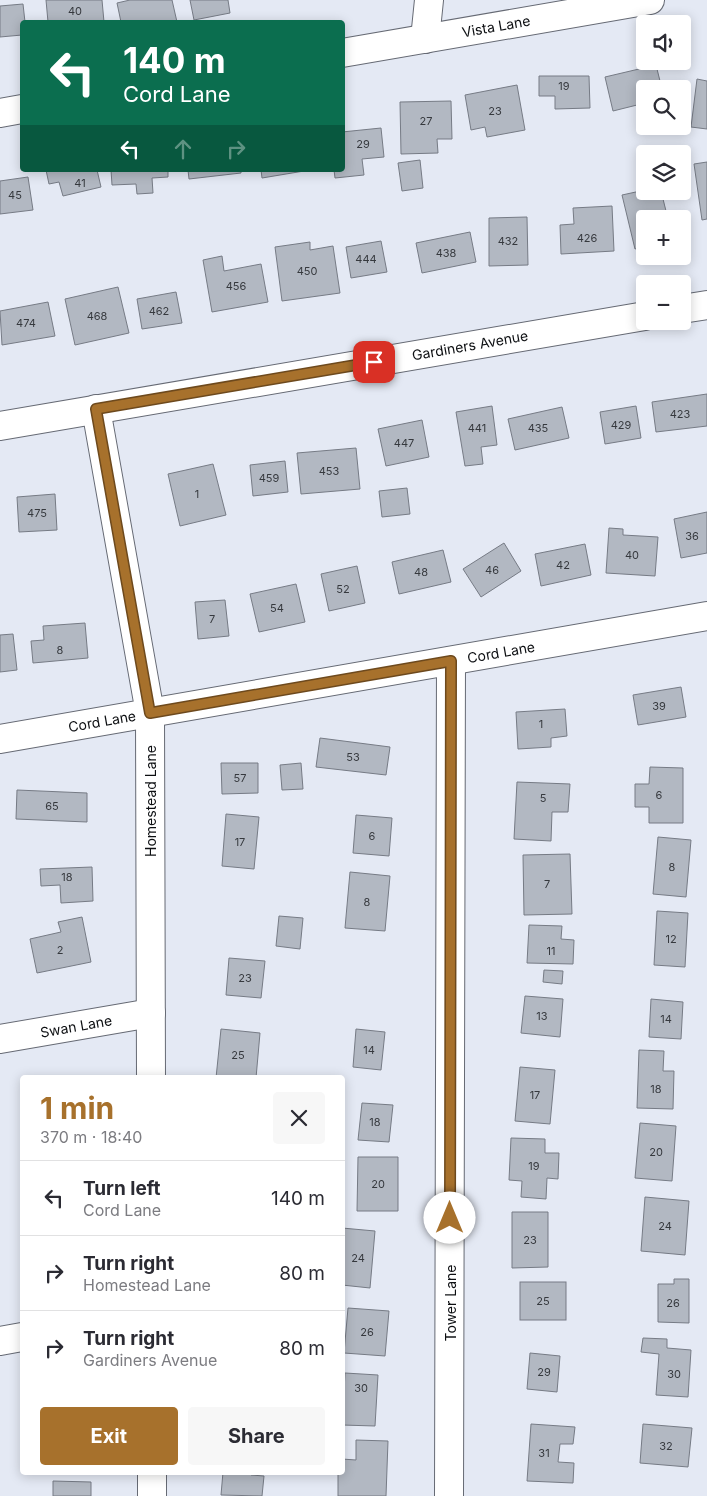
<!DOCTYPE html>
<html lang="en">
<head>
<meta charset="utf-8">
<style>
  :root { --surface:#fff; --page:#f7f7f7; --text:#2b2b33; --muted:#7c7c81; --line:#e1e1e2; --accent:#a7712c }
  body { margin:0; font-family:Inter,sans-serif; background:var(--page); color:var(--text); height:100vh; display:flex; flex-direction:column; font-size:19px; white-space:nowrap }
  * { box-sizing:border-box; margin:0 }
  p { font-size:16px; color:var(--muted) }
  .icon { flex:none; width:28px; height:28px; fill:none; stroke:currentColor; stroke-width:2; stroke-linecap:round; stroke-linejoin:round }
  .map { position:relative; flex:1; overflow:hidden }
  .side { position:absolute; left:20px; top:1075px; width:325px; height:400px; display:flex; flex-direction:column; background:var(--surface); border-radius:5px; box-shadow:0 2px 12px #0003 }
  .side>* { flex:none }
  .banner { position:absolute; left:20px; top:20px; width:325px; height:152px; border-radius:5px; box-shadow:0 2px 12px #0003; background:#0b6e4f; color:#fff; overflow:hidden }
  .fabs { position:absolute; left:636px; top:15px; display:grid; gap:10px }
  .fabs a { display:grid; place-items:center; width:55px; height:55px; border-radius:5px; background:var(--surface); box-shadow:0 2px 12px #0003; font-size:25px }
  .pin { position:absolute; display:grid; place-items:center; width:42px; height:42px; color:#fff; margin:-21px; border-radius:10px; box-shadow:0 2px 8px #0006 }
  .me { position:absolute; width:55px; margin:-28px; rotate:0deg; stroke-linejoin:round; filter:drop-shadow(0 0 4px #0008) }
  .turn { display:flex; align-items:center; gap:18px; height:105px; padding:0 20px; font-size:22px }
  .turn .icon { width:65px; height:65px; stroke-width:2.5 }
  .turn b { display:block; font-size:35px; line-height:42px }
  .lanes { display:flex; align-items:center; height:48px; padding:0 20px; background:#0003; justify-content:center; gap:25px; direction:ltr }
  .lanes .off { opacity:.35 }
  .round { display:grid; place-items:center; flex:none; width:52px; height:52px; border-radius:5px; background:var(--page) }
  .summary { display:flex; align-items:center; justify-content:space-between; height:85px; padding:0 20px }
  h1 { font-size:30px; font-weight:700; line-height:38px; color:var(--accent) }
  .action { display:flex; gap:10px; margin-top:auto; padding:10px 20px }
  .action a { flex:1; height:58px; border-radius:5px; background:var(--accent); color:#fff; font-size:20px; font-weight:700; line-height:58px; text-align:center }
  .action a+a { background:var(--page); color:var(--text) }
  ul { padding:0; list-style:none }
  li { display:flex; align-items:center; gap:15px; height:75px; padding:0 20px; border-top:1px solid var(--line) }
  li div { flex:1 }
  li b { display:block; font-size:19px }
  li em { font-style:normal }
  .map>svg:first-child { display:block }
</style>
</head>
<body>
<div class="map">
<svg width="707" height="1496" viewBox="0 0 707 1496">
  <rect width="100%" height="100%" fill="#e4e9f4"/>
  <g fill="#b2b8c2" stroke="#767b85">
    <path d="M 46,0 L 102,0 L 104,22 L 48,22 Z"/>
    <path d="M 130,0 L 172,0 L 177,22 L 121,22 L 117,3 Z"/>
    <path d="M 190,0 L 228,0 L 230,13 L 194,20 Z"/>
    <path d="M 23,4 L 25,22 L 22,22 L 22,35 L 0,37 L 0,6 Z"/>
    <path d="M 656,65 L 662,89 L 645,89 L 645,103 L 613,111 L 605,77 Z"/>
    <path d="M 539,76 L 589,76 L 590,108 L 555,109 L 555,96 L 539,96 Z"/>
    <path d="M 697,79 L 707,81 L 707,129 L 691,127 Z"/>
    <path d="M 517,85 L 525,130 L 487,137 L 485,127 L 471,130 L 465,95 Z"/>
    <path d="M 451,101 L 452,139 L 437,139 L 438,153 L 401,154 L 400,102 Z"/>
    <path d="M 381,128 L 384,157 L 362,159 L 364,175 L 335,178 L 334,170 L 342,170 L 342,132 Z"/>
    <path d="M 420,160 L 423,188 L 402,191 L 398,163 Z"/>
    <path d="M 707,162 L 707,219 L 702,220 L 694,164 Z"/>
    <path d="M 46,170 L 97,170 L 101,187 L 63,196 L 59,182 L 49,184 Z"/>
    <path d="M 111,170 L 168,170 L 168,177 L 152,178 L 153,193 L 137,194 L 136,184 L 112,185 Z"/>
    <path d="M 188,170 L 241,170 L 241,173 L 189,179 Z"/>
    <path d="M 261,170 L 310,170 L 262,178 Z"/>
    <path d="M 28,177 L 33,210 L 0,214 L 0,181 Z"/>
    <path d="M 645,190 L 661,191 L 668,219 L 645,219 L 645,246 L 635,249 L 622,195 Z"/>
    <path d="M 612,206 L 614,251 L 561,254 L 560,225 L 574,224 L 573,208 Z"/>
    <path d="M 527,217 L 528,265 L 489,266 L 489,218 Z"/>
    <path d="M 470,232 L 476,262 L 422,273 L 416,243 Z"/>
    <path d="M 381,241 L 387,272 L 351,278 L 346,247 Z"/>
    <path d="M 310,242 L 310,250 L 333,246 L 340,293 L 282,301 L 275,247 Z"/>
    <path d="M 222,256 L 224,271 L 261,264 L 268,302 L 212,312 L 203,260 Z"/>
    <path d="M 118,287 L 129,333 L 75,345 L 65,299 Z"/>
    <path d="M 176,292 L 182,323 L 142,329 L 137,299 Z"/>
    <path d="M 48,302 L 55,336 L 2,345 L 0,311 Z"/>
    <path d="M 707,394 L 707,426 L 656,432 L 652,402 Z"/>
    <path d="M 492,406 L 497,445 L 481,447 L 483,464 L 465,466 L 456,412 Z"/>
    <path d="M 636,406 L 641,438 L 605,444 L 600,412 Z"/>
    <path d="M 562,407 L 569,438 L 515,450 L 508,419 Z"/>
    <path d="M 422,420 L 429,457 L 386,466 L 378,429 Z"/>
    <path d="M 356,448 L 360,489 L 301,494 L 297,453 Z"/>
    <path d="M 285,461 L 288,492 L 253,496 L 250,465 Z"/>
    <path d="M 213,464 L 226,515 L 180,526 L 168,474 Z"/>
    <path d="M 407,488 L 410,514 L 382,517 L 379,491 Z"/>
    <path d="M 55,494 L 57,530 L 19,532 L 17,497 Z"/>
    <path d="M 707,512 L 707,553 L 681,558 L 674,519 Z"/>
    <path d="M 609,528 L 623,529 L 623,535 L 658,537 L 655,576 L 606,573 Z"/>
    <path d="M 504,543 L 521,571 L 481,597 L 463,569 Z"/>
    <path d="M 585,544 L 591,575 L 541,586 L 535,554 Z"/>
    <path d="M 443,550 L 451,582 L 399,594 L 392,562 Z"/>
    <path d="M 357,566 L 365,603 L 329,611 L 321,574 Z"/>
    <path d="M 296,584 L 305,622 L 259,632 L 250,594 Z"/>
    <path d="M 225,600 L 229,636 L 198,639 L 195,602 Z"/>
    <path d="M 85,623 L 88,658 L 33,663 L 31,641 L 44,640 L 43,626 Z"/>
    <path d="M 13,634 L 17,670 L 0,672 L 0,635 Z"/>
    <path d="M 681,687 L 686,717 L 638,725 L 633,695 Z"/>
    <path d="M 565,709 L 567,736 L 551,738 L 551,747 L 518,749 L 516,712 Z"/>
    <path d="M 320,738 L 390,747 L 386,775 L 316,767 Z"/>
    <path d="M 221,763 L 258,763 L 258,793 L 222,794 Z"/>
    <path d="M 301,763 L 303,789 L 282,790 L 280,765 Z"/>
    <path d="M 650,767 L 683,768 L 683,823 L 649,823 L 649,807 L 635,807 L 635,784 L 649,784 Z"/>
    <path d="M 517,782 L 570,784 L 568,812 L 552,812 L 551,841 L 514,839 Z"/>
    <path d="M 17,790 L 87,793 L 87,822 L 16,819 Z"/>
    <path d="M 226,814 L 259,817 L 254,869 L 222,866 Z"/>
    <path d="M 356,815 L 392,818 L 389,856 L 353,853 Z"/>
    <path d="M 658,837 L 691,840 L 686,897 L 653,894 Z"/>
    <path d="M 570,854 L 572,914 L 524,915 L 523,855 Z"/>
    <path d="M 92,867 L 93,901 L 61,903 L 60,885 L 41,886 L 40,869 Z"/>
    <path d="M 350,872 L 390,876 L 385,931 L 345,928 Z"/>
    <path d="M 657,911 L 688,913 L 685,967 L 654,965 Z"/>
    <path d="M 279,916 L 303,918 L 300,949 L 276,946 Z"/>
    <path d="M 82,917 L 91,962 L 37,973 L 30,939 L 61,932 L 58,922 Z"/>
    <path d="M 529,925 L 562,926 L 561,939 L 574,940 L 573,964 L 527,963 Z"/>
    <path d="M 229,958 L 265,961 L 261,998 L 226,995 Z"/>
    <path d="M 544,970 L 563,971 L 562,984 L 543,982 Z"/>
    <path d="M 525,996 L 563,999 L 560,1037 L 521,1033 Z"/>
    <path d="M 651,999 L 683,1002 L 681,1039 L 649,1037 Z"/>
    <path d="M 221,1029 L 260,1033 L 256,1078 L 216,1078 Z"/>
    <path d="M 356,1029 L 385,1032 L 381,1070 L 353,1067 Z"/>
    <path d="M 639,1050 L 664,1051 L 663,1071 L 674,1071 L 673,1109 L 637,1108 Z"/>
    <path d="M 520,1067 L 555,1070 L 550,1124 L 515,1121 Z"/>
    <path d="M 362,1103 L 393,1105 L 389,1142 L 358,1140 Z"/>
    <path d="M 640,1123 L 676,1126 L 672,1181 L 635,1178 Z"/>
    <path d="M 511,1138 L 545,1139 L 545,1153 L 559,1153 L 558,1179 L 547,1178 L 546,1199 L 521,1197 L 522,1181 L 509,1180 Z"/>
    <path d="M 358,1157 L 398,1157 L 398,1211 L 357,1211 Z"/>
    <path d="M 645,1197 L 689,1201 L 685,1255 L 641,1251 Z"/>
    <path d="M 512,1212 L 548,1212 L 548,1267 L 512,1268 Z"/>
    <path d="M 342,1228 L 375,1231 L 370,1288 L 342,1285 Z"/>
    <path d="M 674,1279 L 689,1279 L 689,1323 L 658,1322 L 658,1284 L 674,1284 Z"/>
    <rect x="520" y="1282" width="46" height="38"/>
    <path d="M 348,1308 L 389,1311 L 385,1356 L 344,1353 Z"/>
    <path d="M 643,1338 L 667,1339 L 667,1348 L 691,1350 L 688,1397 L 656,1395 L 659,1354 L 641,1352 Z"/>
    <path d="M 530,1353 L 560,1356 L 557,1392 L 527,1389 Z"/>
    <path d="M 345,1373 L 378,1375 L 375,1426 L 342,1425 Z"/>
    <path d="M 531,1424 L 575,1427 L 573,1444 L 560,1444 L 558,1462 L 574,1463 L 573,1483 L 527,1481 Z"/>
    <path d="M 643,1424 L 692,1428 L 688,1467 L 640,1463 Z"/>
    <path d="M 356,1440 L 388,1441 L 386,1496 L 338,1496 L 338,1472 L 342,1472 L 342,1459 L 356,1460 Z"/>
    <path d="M 223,1472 L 252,1472 L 251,1475 L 264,1476 L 262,1496 L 221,1495 Z"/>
    <path d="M 53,1481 L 91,1482 L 91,1496 L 53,1496 Z"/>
  </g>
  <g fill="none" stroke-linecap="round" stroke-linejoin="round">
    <defs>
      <g id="minor">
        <path d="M 425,39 L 429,0"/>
        <path d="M 342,53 L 650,0"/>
        <path d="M 0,113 L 22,109"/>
        <path d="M 96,409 L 150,713 L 151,1078"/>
        <path d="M 0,739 L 707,616"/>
        <path d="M 0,1039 L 151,1013"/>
        <path d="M 0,1341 L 22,1337"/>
        <path d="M 152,1496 L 152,1472"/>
        <path d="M 449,1496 L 451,661"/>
      </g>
      <g id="major">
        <path d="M 682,309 L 707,305"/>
        <path d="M 0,426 L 645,316"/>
      </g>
    </defs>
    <use href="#minor" stroke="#666a74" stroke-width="30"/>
    <use href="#major" stroke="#666a74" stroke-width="30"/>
    <use href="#minor" stroke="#fff" stroke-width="28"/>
    <use href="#major" stroke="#fff" stroke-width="28"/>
  </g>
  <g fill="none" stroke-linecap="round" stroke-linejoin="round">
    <defs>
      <path id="route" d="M 374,362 L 96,409 L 150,713 L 451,661 L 450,1218"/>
    </defs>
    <use href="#route" stroke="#6d491d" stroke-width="12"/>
    <use href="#route" stroke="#a7712c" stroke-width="9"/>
  </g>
  <g text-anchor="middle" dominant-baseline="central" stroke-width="4.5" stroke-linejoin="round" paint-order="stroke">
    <g font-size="11" fill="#36393e">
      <text x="75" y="11">40</text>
      <text x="564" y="86">19</text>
      <text x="495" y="111">23</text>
      <text x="426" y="121">27</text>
      <text x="363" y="144">29</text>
      <text x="80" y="183">41</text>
      <text x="15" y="195">45</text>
      <text x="587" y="238">426</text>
      <text x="508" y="241">432</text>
      <text x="446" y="253">438</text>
      <text x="366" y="259">444</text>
      <text x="307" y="271">450</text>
      <text x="236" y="286">456</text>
      <text x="159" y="311">462</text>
      <text x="97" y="316">468</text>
      <text x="26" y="323">474</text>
      <text x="680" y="414">423</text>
      <text x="621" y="425">429</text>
      <text x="477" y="428">441</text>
      <text x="538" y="428">435</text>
      <text x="404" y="443">447</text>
      <text x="329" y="471">453</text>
      <text x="269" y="478">459</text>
      <text x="197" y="494">1</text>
      <text x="37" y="513">475</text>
      <text x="692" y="536">36</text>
      <text x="632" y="555">40</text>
      <text x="563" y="565">42</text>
      <text x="492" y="570">46</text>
      <text x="421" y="572">48</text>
      <text x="343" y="589">52</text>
      <text x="277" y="608">54</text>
      <text x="212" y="619">7</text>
      <text x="60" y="650">8</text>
      <text x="659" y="706">39</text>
      <text x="541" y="724">1</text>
      <text x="353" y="757">53</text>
      <text x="240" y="778">57</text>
      <text x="659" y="795">6</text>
      <text x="543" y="798">5</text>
      <text x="52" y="806">65</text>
      <text x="372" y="836">6</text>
      <text x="240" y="842">17</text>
      <text x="672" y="867">8</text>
      <text x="67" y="877">18</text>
      <text x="547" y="884">7</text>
      <text x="367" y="902">8</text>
      <text x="671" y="939">12</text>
      <text x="60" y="950">2</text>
      <text x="551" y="951">11</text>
      <text x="245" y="978">23</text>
      <text x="542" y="1016">13</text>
      <text x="666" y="1019">14</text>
      <text x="369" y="1050">14</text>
      <text x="238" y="1055">25</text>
      <text x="656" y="1089">18</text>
      <text x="535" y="1095">17</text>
      <text x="375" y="1122">18</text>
      <text x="656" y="1152">20</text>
      <text x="534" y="1166">19</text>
      <text x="378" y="1184">20</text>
      <text x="665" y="1226">24</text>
      <text x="530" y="1240">23</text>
      <text x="358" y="1258">24</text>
      <text x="543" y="1301">25</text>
      <text x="673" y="1303">26</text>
      <text x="367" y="1332">26</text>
      <text x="544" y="1372">29</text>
      <text x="674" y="1374">30</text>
      <text x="361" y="1388">30</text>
      <text x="666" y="1446">32</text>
      <text x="544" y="1453">31</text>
    </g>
    <g font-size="14" fill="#0d0f12" stroke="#fff">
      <text transform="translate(496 26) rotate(-10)">Vista Lane</text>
      <text transform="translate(470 345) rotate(-10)">Gardiners Avenue</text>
      <text transform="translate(501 652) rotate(-10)">Cord Lane</text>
      <text transform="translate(102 721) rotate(-10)">Cord Lane</text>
      <text transform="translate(150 801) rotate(-90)">Homestead Lane</text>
      <text transform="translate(76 1026) rotate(-10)">Swan Lane</text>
      <text transform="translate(450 1303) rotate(-90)">Tower Lane</text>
    </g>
  </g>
</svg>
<div class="fabs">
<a><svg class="icon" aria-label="sound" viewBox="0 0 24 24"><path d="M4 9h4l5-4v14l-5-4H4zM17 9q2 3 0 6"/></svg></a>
<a><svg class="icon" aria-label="search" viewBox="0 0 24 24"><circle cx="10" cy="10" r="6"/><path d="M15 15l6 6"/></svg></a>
<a><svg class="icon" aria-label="layers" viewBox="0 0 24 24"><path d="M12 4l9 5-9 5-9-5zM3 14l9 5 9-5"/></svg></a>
<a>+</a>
<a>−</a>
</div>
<div class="pin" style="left:374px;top:362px;background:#d93025"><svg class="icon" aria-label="arrive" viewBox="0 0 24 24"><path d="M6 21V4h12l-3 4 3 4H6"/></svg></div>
<svg class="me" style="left:450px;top:1218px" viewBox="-20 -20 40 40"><circle r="19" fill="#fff"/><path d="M0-13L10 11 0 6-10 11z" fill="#a7712c"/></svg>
<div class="banner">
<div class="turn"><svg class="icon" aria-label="left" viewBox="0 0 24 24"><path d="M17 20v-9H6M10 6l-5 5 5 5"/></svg><div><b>140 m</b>Cord Lane</div></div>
<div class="lanes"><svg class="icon" aria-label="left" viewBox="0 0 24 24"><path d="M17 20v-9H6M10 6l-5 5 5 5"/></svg><svg class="icon off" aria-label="ahead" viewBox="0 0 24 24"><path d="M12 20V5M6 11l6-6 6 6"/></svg><svg class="icon off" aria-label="right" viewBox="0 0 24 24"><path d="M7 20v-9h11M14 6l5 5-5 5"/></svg></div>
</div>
<section class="side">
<div class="summary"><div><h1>1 min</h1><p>370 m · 18:40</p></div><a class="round"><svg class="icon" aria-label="close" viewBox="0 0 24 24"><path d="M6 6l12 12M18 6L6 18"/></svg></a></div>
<ul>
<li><svg class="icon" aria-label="left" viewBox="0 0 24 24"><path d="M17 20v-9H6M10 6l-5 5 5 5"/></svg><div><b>Turn left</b><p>Cord Lane</p></div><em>140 m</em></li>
<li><svg class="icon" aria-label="right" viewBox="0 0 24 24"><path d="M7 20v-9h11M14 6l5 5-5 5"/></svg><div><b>Turn right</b><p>Homestead Lane</p></div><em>80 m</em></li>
<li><svg class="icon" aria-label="right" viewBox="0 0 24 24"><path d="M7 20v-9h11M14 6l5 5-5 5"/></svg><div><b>Turn right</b><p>Gardiners Avenue</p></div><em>80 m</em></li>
</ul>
<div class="action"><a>Exit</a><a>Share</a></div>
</section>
</div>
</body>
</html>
